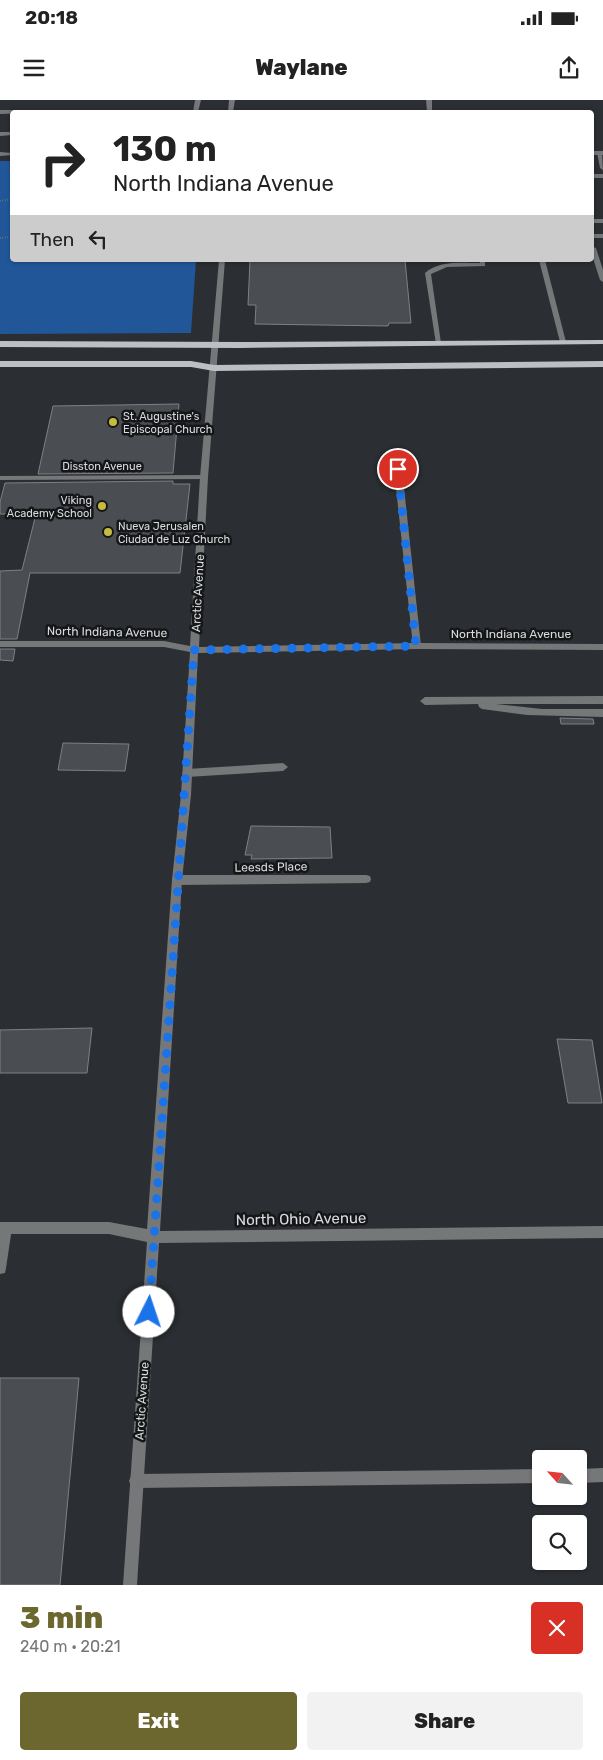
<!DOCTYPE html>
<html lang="en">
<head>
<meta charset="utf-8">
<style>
  :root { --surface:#fff; --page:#f2f2f2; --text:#222; --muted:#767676; --accent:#6b672e }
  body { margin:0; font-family:Rubik,sans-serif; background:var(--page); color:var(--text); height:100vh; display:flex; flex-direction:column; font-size:19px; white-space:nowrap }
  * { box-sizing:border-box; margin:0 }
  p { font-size:16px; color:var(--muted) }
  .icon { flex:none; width:28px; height:28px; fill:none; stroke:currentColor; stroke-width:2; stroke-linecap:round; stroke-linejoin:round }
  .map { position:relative; height:1485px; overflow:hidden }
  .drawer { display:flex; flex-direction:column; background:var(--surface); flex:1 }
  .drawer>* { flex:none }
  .banner { position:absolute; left:10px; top:10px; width:584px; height:152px; border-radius:5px; box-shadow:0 1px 4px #0004; background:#fff; color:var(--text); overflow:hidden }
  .needle { width:32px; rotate:297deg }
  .fabs { position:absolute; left:532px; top:1350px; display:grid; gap:10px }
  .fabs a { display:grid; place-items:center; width:55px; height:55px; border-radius:5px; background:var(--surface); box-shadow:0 1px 4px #0004; font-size:25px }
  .pin { position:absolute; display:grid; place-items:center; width:42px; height:42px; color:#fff; margin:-21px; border:2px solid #fff; border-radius:50%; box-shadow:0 1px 5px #0007 }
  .me { position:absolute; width:55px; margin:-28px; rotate:4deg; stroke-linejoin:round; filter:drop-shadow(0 0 4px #0008) }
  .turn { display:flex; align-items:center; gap:18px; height:105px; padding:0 20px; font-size:22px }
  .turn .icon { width:65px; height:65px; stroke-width:2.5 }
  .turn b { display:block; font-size:35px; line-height:42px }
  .then { display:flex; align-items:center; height:48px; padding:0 20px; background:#0003; gap:10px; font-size:19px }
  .round { display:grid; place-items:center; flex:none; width:52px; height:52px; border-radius:5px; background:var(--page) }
  .headline { display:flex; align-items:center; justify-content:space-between; height:85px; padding:0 20px }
  h1 { font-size:30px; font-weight:800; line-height:38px; color:var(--accent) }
  .cta { display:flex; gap:10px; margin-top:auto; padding:10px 20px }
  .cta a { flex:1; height:58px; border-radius:5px; background:var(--accent); color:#fff; font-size:20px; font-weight:800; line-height:58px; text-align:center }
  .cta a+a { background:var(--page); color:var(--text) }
  .status { display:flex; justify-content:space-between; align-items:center; height:35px; padding:0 25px; background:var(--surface); direction:ltr }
  .status svg { height:14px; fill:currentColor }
  header { display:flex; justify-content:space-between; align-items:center; height:65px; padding:0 20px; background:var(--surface); font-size:22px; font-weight:800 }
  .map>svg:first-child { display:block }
</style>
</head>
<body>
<div class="status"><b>20:18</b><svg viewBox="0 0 49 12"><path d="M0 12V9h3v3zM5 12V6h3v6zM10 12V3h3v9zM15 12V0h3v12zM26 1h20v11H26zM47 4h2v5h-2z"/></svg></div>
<header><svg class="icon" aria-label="menu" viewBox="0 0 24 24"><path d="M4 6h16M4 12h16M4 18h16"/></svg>Waylane<svg class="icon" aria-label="share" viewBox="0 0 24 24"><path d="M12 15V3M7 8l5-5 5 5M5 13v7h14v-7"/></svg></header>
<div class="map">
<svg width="603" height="1485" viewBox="0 0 603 1485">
  <rect width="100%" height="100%" fill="#2b2e32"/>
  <path fill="#215799" d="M 0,61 L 12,61 L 12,160 L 196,160 L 191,233 L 0,234 Z"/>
  <g fill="#4a4e52" stroke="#7d8186">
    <path d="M 250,160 L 405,160 L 411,223 L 389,223 L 388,226 L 255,224 L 256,205 L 248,205 Z"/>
    <path d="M 179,304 L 173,373 L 38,374 L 53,306 Z"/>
    <path d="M 173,381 L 173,384 L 190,384 L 180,473 L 30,473 L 17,539 L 0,539 L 0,471 L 22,470 L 36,414 L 0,414 L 0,402 L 5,383 Z"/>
    <path d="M 0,549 L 15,549 L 13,561 L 0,560 Z"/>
    <path d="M 560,618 L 593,619 L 594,624 L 561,624 Z"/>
    <path d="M 63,643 L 129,644 L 125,671 L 58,670 Z"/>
    <path d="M 251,726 L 330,727 L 332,758 L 251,759 L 252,755 L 245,755 Z"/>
    <path d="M 92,928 L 87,973 L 0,973 L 0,930 Z"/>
    <path d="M 557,939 L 592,940 L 602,1003 L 568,1003 Z"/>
    <path d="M 0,1278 L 79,1278 L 60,1485 L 0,1485 Z"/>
  </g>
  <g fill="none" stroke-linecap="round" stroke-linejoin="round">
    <g stroke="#808386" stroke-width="2" stroke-dasharray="0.5 2" stroke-linecap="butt">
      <path d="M 0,101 L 12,99"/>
      <path d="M 0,138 L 12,137"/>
    </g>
    <g fill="#757779" fill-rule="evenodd">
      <path d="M 195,0 L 201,0 L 198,12 L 193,12 Z"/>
      <path d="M 426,0 L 432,0 L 432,12 L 427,12 Z"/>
      <path d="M 0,10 L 52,10 L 55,12 L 0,14 Z"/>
      <path d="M 0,32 L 12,32 L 12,35 L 0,36 Z"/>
      <path d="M 597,52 L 602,53 L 603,70 L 600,68 Z"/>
      <rect x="591" y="74" width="12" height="4"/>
      <rect x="591" y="119" width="12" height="4"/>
      <path d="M 591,146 L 596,148 L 603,170 L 603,182 L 600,180 L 591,152 Z"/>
      <path d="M 479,160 L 485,160 L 485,166 L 447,167 L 431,174 L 441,243 L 436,244 L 425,173 C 439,160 462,163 480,163 Z"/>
      <path d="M 539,160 L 545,160 L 566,242 L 565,243 L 560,242 Z"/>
      <path d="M 395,367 L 401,367 L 402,369 L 421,546 L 417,549 L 413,546 L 394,369 Z"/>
      <path d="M 204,375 L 208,377 L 207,379 L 0,380 L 0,376 Z"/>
      <path d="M 603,596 L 603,604 L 496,604 L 542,609 L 603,609 L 603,617 L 527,615 L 482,609 L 479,607 L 478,604 L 425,605 L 420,601 L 425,597 Z"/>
      <path d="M 283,663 L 288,667 L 283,671 L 187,677 L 182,673 L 187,669 Z"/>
      <path d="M 177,775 L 366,775 L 370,776 L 371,779 L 370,782 L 366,783 L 177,785 L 173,783 L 172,780 L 173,777 Z"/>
      <path d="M 6,1122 L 10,1124 L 12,1128 L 6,1168 L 5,1173 L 0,1174 L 0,1127 L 2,1124 Z"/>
      <path d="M 603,1368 L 603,1382 L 579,1383 L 579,1369 Z"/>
      <path d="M 541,1369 L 541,1383 L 136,1388 L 131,1386 L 129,1381 L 131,1376 L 136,1374 Z"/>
    </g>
    <rect fill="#757779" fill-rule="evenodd" x="591" y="134" width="12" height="4"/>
    <g fill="#757779" fill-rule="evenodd">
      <path d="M 229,0 L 235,0 L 233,12 L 228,12 Z"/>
      <rect x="591" y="51" width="12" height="4"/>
      <path d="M 0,52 L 12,53 L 12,55 L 0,56 Z"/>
      <path d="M 219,160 L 225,160 L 208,377 L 199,547 L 417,543 L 603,544 L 603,550 L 417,549 L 198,553 L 191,695 L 182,780 L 160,1131 L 603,1126 L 603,1138 L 159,1143 L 137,1485 L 123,1485 L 147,1142 L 109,1134 L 0,1134 L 0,1122 L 109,1122 L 147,1129 L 172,780 L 181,695 L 190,552 L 164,547 L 0,547 L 0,541 L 164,541 L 190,546 L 200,377 Z"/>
    </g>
    <g fill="#bcbfc4" fill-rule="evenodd">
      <path d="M 603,240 L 603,244 L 241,248 L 0,247 L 0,241 L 241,242 Z"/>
      <path d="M 0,261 L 191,261 L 214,265 L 603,261 L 603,267 L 214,271 L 191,267 L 0,267 Z"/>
    </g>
  </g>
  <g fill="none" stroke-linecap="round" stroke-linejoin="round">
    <path stroke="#1a73e8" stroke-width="9" stroke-dasharray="0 16.2" d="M 149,1212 L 194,550 L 416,546 L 398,369"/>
  </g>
  <g fill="#c5bc3d" stroke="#151618" stroke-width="2">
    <circle cx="113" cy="322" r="5"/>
    <circle cx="102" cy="406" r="5"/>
    <circle cx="108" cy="432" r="5"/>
  </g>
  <g text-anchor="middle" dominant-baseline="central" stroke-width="5" stroke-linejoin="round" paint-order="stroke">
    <g font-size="11" fill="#d9dbde" stroke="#151618" text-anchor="start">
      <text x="123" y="316">St. Augustine's<tspan x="123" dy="13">Episcopal Church</tspan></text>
      <text x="92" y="400" text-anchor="end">Viking<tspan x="92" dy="13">Academy School</tspan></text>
      <text x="118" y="426">Nueva Jerusalen<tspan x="118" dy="13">Ciudad de Luz Church</tspan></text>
    </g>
    <g font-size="11" fill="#d9dbde" stroke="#151618">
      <text x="102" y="366">Disston Avenue</text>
    </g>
    <g font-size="12" fill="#d9dbde" stroke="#151618">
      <text transform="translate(198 493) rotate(-87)">Arctic Avenue</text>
      <text transform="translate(107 532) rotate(1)">North Indiana Avenue</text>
      <text x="511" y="534">North Indiana Avenue</text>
      <text transform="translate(271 767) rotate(-1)">Leesds Place</text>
      <text transform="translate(142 1301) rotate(-86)">Arctic Avenue</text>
    </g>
    <g font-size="15" fill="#d9dbde" stroke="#151618">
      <text transform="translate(301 1119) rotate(-1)">North Ohio Avenue</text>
    </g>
  </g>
</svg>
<div class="fabs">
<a><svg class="needle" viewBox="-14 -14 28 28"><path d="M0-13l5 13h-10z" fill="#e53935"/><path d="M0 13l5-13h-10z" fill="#767676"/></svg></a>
<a><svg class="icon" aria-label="search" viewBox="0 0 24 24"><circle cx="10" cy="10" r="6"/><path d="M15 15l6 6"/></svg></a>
</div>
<div class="pin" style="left:398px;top:369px;background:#d93025"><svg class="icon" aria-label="arrive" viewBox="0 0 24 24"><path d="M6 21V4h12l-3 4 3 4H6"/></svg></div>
<svg class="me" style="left:149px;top:1212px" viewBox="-20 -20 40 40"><circle r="19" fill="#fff"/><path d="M0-13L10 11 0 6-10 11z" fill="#1a73e8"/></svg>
<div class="banner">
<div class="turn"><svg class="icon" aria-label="right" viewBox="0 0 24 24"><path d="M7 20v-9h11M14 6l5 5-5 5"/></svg><div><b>130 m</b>North Indiana Avenue</div></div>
<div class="then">Then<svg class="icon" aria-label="left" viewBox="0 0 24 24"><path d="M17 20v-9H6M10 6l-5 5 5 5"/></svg></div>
</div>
</div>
<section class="drawer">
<div class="headline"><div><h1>3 min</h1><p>240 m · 20:21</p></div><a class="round" style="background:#d93025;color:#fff"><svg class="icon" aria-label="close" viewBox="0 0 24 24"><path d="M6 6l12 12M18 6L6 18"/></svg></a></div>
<div class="cta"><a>Exit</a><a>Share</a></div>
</section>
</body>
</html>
